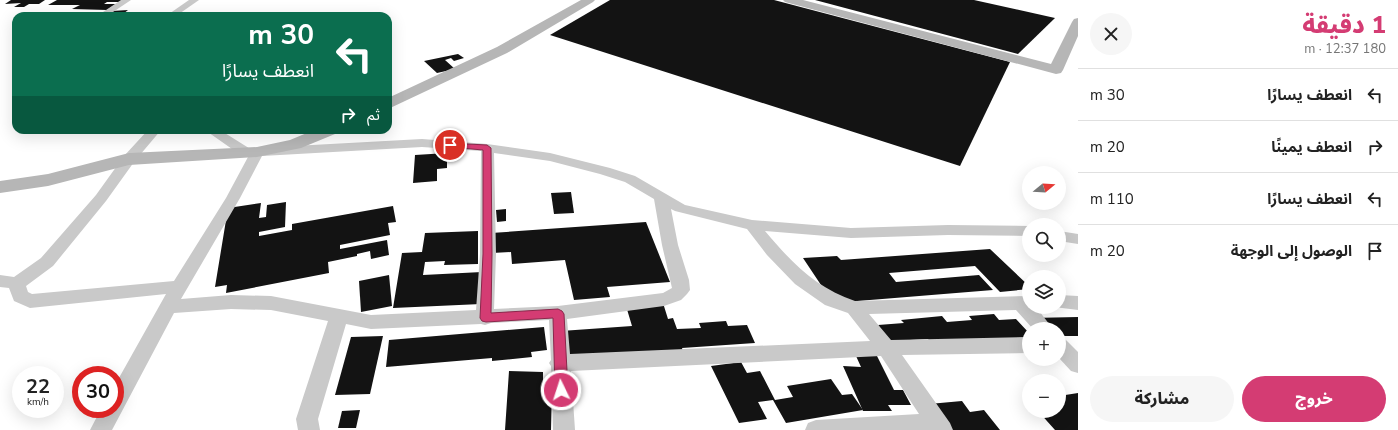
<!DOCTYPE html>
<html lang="ar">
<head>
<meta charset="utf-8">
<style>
  :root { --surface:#fff; --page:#f6f6f6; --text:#222; --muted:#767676; --line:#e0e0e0; --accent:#d43c73 }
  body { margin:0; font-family:"Nunito Sans","Noto Sans Arabic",sans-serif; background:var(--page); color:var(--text); direction:rtl; height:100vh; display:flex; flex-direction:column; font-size:15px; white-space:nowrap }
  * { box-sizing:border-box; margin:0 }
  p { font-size:13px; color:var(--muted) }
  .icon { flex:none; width:22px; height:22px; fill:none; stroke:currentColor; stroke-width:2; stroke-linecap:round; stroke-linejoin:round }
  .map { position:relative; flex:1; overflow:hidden; direction:ltr }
  .drawer { display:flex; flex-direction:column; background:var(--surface); width:320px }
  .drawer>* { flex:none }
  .guide { position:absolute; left:12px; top:12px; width:380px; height:122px; border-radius:12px; box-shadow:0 4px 16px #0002; direction:rtl; background:#0b6e4f; color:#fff; overflow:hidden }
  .needle { width:26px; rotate:72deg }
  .tools { position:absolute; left:1022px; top:166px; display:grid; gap:8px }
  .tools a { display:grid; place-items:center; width:44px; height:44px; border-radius:50%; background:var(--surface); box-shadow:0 4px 16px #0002; font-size:20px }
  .speed { position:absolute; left:12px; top:366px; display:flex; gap:8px; font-size:20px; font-weight:700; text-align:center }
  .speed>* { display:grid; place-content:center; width:52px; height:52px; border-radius:50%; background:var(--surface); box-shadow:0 4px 16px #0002; line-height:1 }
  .speed small { font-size:10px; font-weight:400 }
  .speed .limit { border:6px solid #d22; background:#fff; color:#111 }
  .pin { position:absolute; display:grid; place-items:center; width:34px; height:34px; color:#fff; margin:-17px; border:2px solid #fff; border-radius:50%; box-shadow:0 1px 4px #0007 }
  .me { position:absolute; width:44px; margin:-22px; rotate:356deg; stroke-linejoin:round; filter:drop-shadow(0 0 3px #0008) }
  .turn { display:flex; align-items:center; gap:14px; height:84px; padding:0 12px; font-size:18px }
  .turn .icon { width:52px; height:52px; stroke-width:2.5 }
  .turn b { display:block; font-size:28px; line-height:34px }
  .then { display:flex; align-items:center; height:38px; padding:0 12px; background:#0003; gap:8px; font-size:15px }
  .round { display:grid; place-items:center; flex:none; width:42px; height:42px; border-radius:21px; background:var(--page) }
  .summary { display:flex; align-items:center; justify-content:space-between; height:68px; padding:0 12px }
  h1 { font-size:24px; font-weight:800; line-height:30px; color:var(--accent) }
  .action { display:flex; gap:8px; margin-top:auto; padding:8px 12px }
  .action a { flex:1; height:46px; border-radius:24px; background:var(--accent); color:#fff; font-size:16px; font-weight:800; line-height:46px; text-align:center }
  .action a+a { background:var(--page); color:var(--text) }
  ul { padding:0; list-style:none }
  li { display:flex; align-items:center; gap:12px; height:52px; padding:0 12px; border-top:1px solid var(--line) }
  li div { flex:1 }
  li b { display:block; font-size:15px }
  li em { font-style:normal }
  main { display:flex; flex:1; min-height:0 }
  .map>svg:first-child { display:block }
</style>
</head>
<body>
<main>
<section class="drawer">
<div class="summary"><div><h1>1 دقيقة</h1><p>180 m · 12:37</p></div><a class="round"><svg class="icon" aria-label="close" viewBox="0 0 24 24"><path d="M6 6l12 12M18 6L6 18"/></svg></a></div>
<ul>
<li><svg class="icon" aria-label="left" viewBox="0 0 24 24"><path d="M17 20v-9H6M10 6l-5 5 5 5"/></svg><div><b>انعطف يسارًا</b></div><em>30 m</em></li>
<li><svg class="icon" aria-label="right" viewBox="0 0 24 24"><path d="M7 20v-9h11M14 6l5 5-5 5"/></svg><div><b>انعطف يمينًا</b></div><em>20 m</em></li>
<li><svg class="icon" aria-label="left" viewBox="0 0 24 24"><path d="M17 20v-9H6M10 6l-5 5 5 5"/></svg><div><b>انعطف يسارًا</b></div><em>110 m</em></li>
<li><svg class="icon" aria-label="arrive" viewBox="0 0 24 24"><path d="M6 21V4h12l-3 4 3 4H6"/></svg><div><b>الوصول إلى الوجهة</b></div><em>20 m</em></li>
</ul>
<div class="action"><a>خروج</a><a>مشاركة</a></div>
</section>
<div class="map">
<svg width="1078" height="430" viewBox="0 0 1078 430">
  <rect width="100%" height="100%" fill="#fff"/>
  <g fill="#131313">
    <path d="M 11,0 L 45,0 L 39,4 L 29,4 L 24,7 L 14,7 L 21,3 L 5,4 Z"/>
    <path d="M 57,0 L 123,0 L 120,2 L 107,2 L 104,4 L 116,4 L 107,10 L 72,9 L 80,5 L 48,5 Z"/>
    <path d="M 610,0 L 774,0 L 1010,62 L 960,166 L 550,35 Z"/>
    <path d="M 815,0 L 974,0 L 1055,18 L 1018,54 Z"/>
    <path d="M 128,10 L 123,14 L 107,15 L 112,11 Z"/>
    <path d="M 458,54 L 464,58 L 454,61 L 451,58 L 445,60 L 455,69 L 437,73 L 424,61 Z"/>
    <path d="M 447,153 L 447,168 L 437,169 L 437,181 L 413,183 L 415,155 Z"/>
    <path d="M 571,192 L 574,213 L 554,214 L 551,193 Z"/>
    <path d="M 286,202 L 285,227 L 259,232 L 259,236 L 292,230 L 292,224 L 393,206 L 396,222 L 388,223 L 390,235 L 340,245 L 340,249 L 387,240 L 389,255 L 371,259 L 370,251 L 357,254 L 357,256 L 328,262 L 329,273 L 226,293 L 227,285 L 215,287 L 228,208 L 261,203 L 259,218 L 266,217 L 267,205 Z"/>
    <path d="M 506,209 L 506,221 L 497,222 L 496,210 Z"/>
    <path d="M 646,222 L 670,282 L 607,287 L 610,297 L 574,300 L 565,260 L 512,264 L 511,252 L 492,253 L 491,233 Z"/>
    <path d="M 478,231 L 478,264 L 444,265 L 445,261 L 425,262 L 423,275 L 482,272 L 481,304 L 393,308 L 402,253 L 422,252 L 425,233 Z"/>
    <path d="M 990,249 L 1029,286 L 1029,289 L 1000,292 L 975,266 L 889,273 L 896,282 L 979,275 L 993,290 L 833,303 L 803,258 L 837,256 L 841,260 Z"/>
    <path d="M 389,275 L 392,306 L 361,312 L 359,281 Z"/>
    <path d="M 663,303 L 668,319 L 673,318 L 677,329 L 701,328 L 699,323 L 726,321 L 728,326 L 747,325 L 755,343 L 682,348 L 683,351 L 565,357 L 561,331 L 632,326 L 626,306 Z"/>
    <path d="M 994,314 L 999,320 L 1016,319 L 1029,333 L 1029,337 L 934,346 L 928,339 L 910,340 L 893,346 L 878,325 L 904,323 L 901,320 L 942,316 L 947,322 L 972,320 L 969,316 Z"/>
    <path d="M 1078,317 L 1078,336 L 1059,336 L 1059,329 L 1041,329 L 1031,318 Z"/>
    <path d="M 544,327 L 547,350 L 531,352 L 532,357 L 492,361 L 492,358 L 386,367 L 389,340 Z"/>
    <path d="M 383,336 L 370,394 L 335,395 L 351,337 Z"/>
    <path d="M 856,356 L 877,356 L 894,390 L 903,390 L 911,405 L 888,405 L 892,411 L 863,411 L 843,366 L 861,367 Z"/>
    <path d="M 741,362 L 747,373 L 760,371 L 775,400 L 793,397 L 787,386 L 831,379 L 842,395 L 852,394 L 863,410 L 786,423 L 773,400 L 758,402 L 767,419 L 739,423 L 711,366 Z"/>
    <path d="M 509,371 L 543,372 L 543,389 L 552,389 L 551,430 L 505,430 Z"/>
    <path d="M 1078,393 L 1078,430 L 1055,430 L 1038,411 L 1059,411 L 1059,396 Z"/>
    <path d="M 962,401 L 970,412 L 984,410 L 1000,430 L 948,430 L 929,404 Z"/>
    <path d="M 360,410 L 356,428 L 338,428 L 342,411 Z"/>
  </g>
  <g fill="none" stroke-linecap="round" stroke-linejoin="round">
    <g fill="#c9c9c9" fill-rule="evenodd">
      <path d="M 121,0 L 131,0 L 107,16 L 97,16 Z"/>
      <path d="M 189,0 L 199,0 L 176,16 L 166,16 Z"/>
      <path d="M 148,130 L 161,130 L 134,162 L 106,201 L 53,266 L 26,286 L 28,292 L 32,294 L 174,281 L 226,198 L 248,157 L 242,156 L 205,130 L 220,130 L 252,150 L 257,148 L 422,139 L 487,144 L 550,153 L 610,168 L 635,176 L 685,205 L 752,220 L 851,228 L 948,225 L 1029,226 L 1029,236 L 948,235 L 851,238 L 765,231 C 791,262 816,288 855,301 L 1029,296 L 1029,307 L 1036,307 L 1053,329 L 1033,329 L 1016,310 L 869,314 L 891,340 L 1029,337 L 1029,353 L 902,355 L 950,423 L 953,430 L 805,430 L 808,423 L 816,420 L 919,414 L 881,356 L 571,371 L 575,430 L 553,430 L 551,366 L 549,363 L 551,360 L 549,320 L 491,323 L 485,325 L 481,324 L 371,329 L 346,324 L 318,419 L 320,430 L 298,430 L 296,419 L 328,321 L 271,310 L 231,309 L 174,313 L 112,430 L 90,430 L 101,409 L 115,409 L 115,385 L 166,294 L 30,308 L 14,301 L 9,288 L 0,287 L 0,275 L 14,277 L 41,258 L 96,195 L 124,156 ZM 422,147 L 481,151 L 480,254 L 476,310 L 371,315 L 271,296 L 231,295 L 181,299 L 240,198 L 262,156 ZM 494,153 L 550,161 L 600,174 L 625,182 L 654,199 L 662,245 L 672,288 L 663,293 L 558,306 L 494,309 L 496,254 ZM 671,209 L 675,211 L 747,229 L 767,255 L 795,284 L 825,305 L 848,313 L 870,341 L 570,354 L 567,319 L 664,306 L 681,300 L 687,294 L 690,290 L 689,280 L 678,245 Z"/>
      <path d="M 1059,231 L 1078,234 L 1078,244 L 1059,241 Z"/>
      <path d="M 1059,295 L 1078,296 L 1078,310 L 1054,307 L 1059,307 Z"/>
      <path d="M 1059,337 L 1066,340 L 1078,352 L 1078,373 L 1071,371 L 1059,358 Z"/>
    </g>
    <g fill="#b6b6b6" fill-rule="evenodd">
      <path d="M 581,0 L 595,0 L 593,2 L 507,53 L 388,109 L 388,98 L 497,47 Z"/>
      <path d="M 783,0 L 803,0 L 1051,64 L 1072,22 L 1074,19 L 1078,18 L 1078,36 L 1063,70 L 1061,73 L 1056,74 L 785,2 Z"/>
      <path d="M 314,130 L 338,130 L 335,134 L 301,148 L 257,157 L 129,165 L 48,186 L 0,193 L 0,181 L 48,174 L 129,153 L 257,147 L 290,140 Z"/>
    </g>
  </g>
  <path fill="#d43c73" stroke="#8a274b" d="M 447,143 L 487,145 L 491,148 L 492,254 L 491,313 L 558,309 L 562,311 L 564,314 L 568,390 L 566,393 L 561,395 L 557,393 L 555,390 L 553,318 L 486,322 L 482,321 L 480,318 L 483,254 L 483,150 L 450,147 L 446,145 Z"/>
</svg>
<div class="tools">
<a><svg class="needle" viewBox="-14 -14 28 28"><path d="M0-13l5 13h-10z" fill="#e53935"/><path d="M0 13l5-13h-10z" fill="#767676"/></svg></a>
<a><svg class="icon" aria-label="search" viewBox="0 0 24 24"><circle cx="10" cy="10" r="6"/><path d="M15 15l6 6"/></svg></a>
<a><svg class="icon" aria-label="layers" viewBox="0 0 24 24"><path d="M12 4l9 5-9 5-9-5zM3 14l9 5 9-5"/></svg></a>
<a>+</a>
<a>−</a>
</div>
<div class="speed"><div>22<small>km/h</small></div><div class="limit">30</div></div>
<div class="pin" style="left:450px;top:145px;background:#d93025"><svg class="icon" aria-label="arrive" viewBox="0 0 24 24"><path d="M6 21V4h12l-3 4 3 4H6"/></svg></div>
<svg class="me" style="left:561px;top:390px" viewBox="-20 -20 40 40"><circle r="17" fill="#d43c73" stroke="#fff" stroke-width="3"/><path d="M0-11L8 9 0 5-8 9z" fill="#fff"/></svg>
<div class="guide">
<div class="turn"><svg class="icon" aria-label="left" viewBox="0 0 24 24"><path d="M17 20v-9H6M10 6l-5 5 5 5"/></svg><div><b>30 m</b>انعطف يسارًا</div></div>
<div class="then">ثم<svg class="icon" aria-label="right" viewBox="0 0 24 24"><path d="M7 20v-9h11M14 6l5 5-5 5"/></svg></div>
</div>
</div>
</main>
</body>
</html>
